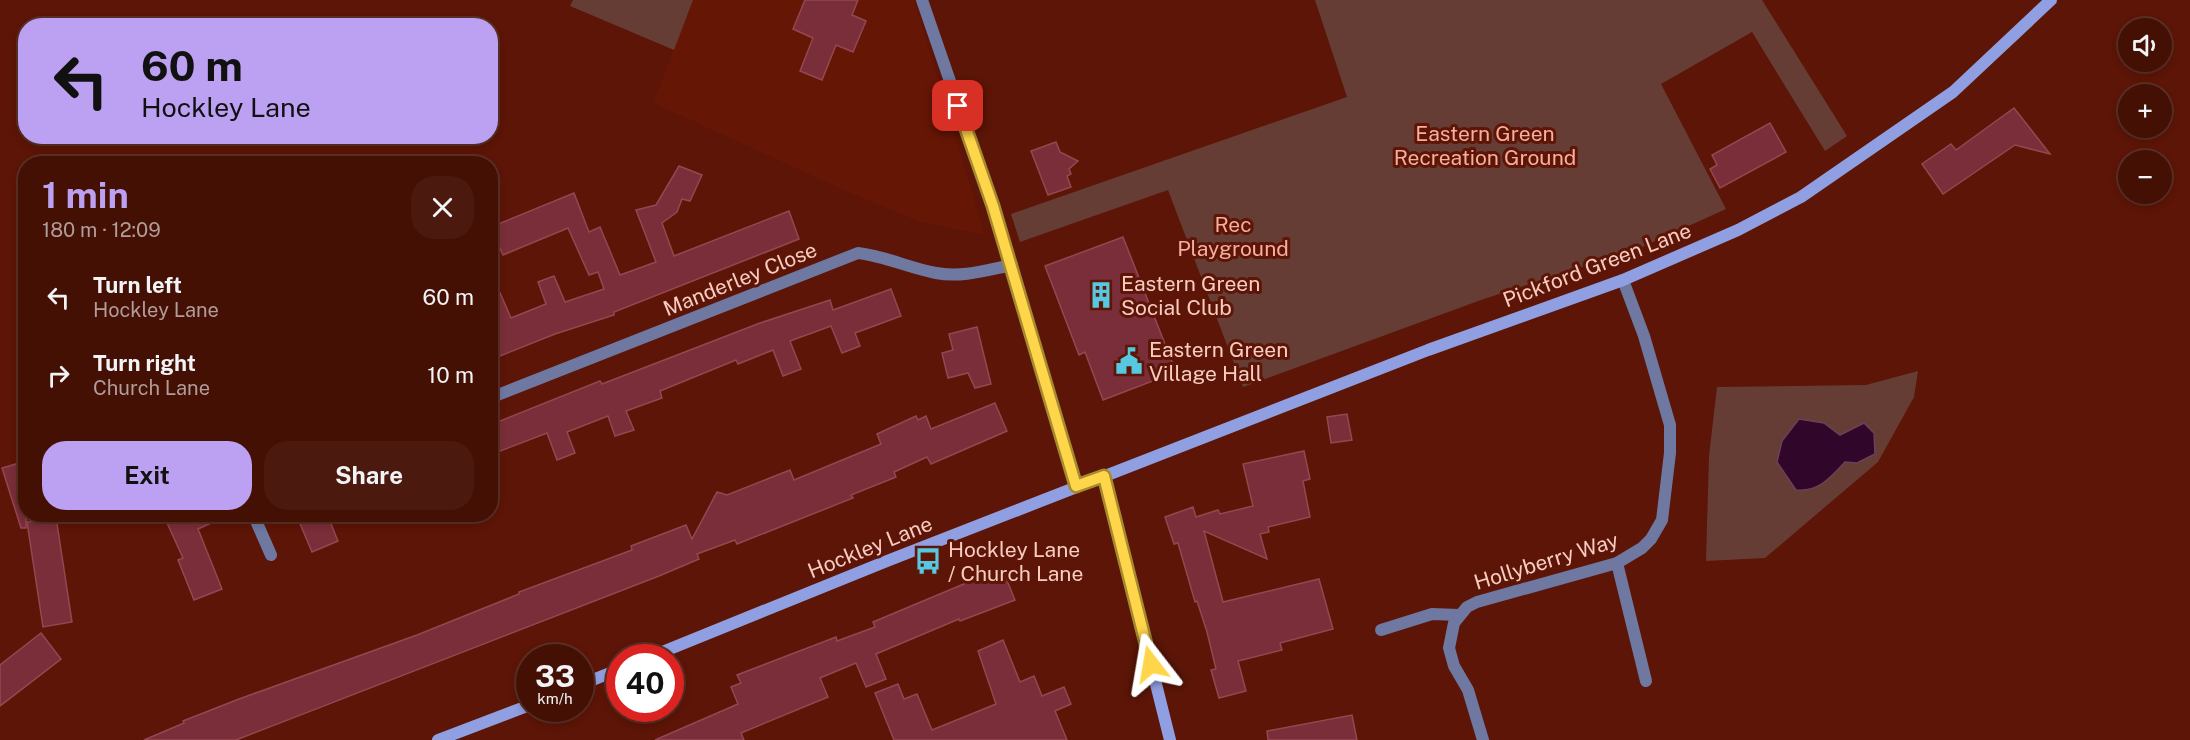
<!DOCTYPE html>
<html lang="en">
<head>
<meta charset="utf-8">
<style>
  :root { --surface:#451004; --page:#4c190e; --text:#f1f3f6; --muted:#b09d9a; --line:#5d3026; --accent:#bca0f2 }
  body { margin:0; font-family:"Public Sans",sans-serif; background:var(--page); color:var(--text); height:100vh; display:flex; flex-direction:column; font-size:22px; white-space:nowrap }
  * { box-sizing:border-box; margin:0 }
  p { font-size:20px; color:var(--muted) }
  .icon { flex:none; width:33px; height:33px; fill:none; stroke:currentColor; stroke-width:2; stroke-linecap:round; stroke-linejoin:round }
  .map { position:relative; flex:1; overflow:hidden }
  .side { position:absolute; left:18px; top:156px; width:480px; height:366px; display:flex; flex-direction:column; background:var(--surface); border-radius:24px; box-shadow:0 3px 9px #0003,0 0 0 2px var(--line) }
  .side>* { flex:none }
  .hud { position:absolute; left:18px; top:18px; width:480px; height:126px; border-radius:24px; box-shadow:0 3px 9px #0003,0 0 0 2px var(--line); background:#bca0f2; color:#111; overflow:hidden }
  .tools { position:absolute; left:2118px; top:18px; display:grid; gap:12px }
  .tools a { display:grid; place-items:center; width:54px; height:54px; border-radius:50%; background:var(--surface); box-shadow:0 3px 9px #0003,0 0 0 2px var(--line); font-size:30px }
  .speed { position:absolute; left:516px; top:644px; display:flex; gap:12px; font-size:30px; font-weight:700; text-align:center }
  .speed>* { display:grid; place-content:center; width:78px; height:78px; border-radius:50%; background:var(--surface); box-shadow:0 3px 9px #0003,0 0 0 2px var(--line); line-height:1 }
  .speed small { font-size:15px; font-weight:400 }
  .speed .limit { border:9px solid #d22; background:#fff; color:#111 }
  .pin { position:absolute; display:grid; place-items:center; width:51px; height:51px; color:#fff; margin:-26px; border-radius:12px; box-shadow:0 3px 9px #0006 }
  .me { position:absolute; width:66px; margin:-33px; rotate:346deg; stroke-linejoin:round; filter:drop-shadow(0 0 4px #0008) }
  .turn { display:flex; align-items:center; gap:21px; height:126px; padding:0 24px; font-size:27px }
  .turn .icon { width:78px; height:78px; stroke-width:2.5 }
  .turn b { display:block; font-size:42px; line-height:51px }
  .round { display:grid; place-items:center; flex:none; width:63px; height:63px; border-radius:24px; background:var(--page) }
  .head { display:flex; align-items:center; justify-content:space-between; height:102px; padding:0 24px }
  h1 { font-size:36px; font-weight:700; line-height:45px; color:var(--accent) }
  .action { display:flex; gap:12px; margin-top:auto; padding:12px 24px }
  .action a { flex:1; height:69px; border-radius:24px; background:var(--accent); color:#111; font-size:24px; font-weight:700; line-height:69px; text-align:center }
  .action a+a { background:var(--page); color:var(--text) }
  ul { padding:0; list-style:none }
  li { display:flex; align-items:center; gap:18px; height:78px; padding:0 24px }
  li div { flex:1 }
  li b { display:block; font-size:22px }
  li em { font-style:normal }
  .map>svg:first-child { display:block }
</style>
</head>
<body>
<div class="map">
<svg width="2190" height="740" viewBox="0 0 2190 740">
  <rect width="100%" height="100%" fill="#5c1506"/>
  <path fill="#661605" d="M 693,0 L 914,0 L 985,235 L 920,222 L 841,189 L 653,103 Z"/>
  <g fill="#663d34">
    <path d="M 573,0 L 693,0 L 674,50 L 570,6 Z"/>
    <path d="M 1315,0 L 1762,0 L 1847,136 L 1825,151 L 1752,32 L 1661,84 L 1726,209 L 1640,248 L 1481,300 L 1243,387 L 1168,190 L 1020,242 L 1011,214 L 1347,97 Z"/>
    <path d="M 1918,371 L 1914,397 L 1878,462 L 1765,558 L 1706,561 L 1709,456 L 1717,387 L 1866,385 Z"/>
  </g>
  <path fill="#30062a" stroke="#6c4157" stroke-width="1.5" d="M 1799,419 L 1824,423 L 1840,435 L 1864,423 L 1874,433 L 1875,454 L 1857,463 L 1845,462 C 1830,478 1819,492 1796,490 L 1777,462 L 1782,441 Z"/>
  <g fill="#792e39" stroke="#954751" stroke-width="1.5">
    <path d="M 805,0 L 858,0 L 852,15 L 866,21 L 853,52 L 836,45 L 822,80 L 800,71 L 813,38 L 793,29 Z"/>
    <path d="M 2014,108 L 2050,154 L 2015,145 L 1943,194 L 1922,164 L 1951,144 L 1956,150 Z"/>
    <path d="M 1770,123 L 1786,152 L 1720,188 L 1710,169 L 1717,165 L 1712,155 Z"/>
    <path d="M 1056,142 L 1060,152 L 1078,161 L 1069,169 L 1071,174 L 1067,176 L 1071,187 L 1048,195 L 1031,151 Z"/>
    <path d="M 679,166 L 702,175 L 690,201 L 682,199 L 677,212 L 662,223 L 674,256 L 789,211 L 799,239 L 614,312 L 614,315 L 555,334 L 490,360 L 490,270 L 511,318 L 546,304 L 538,282 L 554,276 L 565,302 L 604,289 L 598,272 L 589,275 L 568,228 L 503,255 L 491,227 L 574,193 L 589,232 L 600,227 L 620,275 L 656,262 L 636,210 L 656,205 Z"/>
    <path d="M 1123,237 L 1176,372 L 1103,400 L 1085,352 L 1079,355 L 1045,266 Z"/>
    <path d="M 891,289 L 901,316 L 855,333 L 860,346 L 842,353 L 831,326 L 790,341 L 801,369 L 783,376 L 773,350 L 738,364 L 736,360 L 660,391 L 662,398 L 626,411 L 634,430 L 615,436 L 608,416 L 567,432 L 575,453 L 557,460 L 547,433 L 490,455 L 490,425 L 600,381 L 602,384 L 760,323 L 830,300 L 833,310 Z"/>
    <path d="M 977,327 L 991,384 L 975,388 L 968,373 L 948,378 L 942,353 L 953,350 L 949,334 Z"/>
    <path d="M 995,403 L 1007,431 L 931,464 L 927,457 L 894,472 L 896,477 L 851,495 L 853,498 L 737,544 L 735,540 L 697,554 L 699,559 L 659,576 L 236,740 L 144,740 L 184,723 L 183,721 L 239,699 L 417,635 L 519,594 L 519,592 L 632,550 L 631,546 L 686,525 L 692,539 L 717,492 L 727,495 L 790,470 L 794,480 L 881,444 L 877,434 L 916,416 L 918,420 L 926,416 L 931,429 Z"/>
    <path d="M 1347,414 L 1352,440 L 1331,443 L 1327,417 Z"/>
    <path d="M 1304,451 L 1310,479 L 1303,481 L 1310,517 L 1268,527 L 1269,532 L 1260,534 L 1267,559 L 1204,531 L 1223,602 L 1319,579 L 1333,629 L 1280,643 L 1282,650 L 1238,661 L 1246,691 L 1219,698 L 1211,670 L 1216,669 L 1207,632 L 1197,601 L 1195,602 L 1178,543 L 1174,544 L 1165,517 L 1193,507 L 1196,517 L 1218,510 L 1220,514 L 1253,506 L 1243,464 Z"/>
    <path d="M 26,461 L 26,528 L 21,528 L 2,468 Z"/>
    <path d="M 163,514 L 231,514 L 198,529 L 222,589 L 194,600 L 178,560 L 183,558 Z"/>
    <path d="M 296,514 L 327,514 L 338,541 L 312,552 Z"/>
    <path d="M 56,517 L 72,622 L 43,627 L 27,522 Z"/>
    <path d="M 1002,568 L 1015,600 L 960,621 L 959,619 L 876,654 L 886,679 L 866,687 L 856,663 L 820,678 L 828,697 L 741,733 L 744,740 L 655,740 L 738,704 L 731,687 L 741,683 L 737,675 L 836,637 L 837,641 L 875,627 L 873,622 Z"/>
    <path d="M 41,633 L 61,659 L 0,706 L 0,665 Z"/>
    <path d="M 1003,640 L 1020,682 L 1034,676 L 1042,696 L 1064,687 L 1071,704 L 1055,711 L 1067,740 L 894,740 L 875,693 L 898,684 L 904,699 L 917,694 L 932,730 L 996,704 L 978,651 Z"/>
    <path d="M 1352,715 L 1357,740 L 1268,740 L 1267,731 Z"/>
  </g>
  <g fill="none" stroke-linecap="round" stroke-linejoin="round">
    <g stroke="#6e78a1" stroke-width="12">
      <path d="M 922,0 L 993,206 L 1076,487"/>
      <path d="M 490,398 L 858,253 C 885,256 909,268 936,273 C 961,278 987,270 1012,265"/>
      <path d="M 253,514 L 271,555"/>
      <path d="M 1617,563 L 1646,681"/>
      <path d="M 1381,630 L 1432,614 L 1459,615"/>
      <path d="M 1483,740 L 1468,690 L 1454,666 L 1449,648 L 1454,623 L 1467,607 L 1477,602 L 1617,563 L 1642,548 L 1651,539 L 1662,520 L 1670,453 L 1670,425 L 1644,336 L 1623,280"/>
    </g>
    <g stroke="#909fe1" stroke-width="12">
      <path d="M 1104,476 L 1170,740"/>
      <path d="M 650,657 L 887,561 L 1428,350 L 1623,280 L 1738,230 L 1801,197 L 1953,92 L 2051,0"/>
      <path d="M 580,685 L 620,669"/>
      <path d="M 438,740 L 530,705"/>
    </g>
  </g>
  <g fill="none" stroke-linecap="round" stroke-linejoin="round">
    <defs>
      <path id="route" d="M 958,106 L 993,206 L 1076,486 L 1104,476 L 1151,664"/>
    </defs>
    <use href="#route" stroke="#a68a30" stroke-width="15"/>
    <use href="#route" stroke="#ffd54a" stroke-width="10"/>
  </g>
  <defs>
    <symbol id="building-bare" viewBox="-9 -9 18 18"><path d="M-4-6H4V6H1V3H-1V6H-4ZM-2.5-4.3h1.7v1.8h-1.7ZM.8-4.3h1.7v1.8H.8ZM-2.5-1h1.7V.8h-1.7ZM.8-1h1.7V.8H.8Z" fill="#56c9e1" stroke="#5c1506" stroke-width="2.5" paint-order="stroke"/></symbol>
    <symbol id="civic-bare" viewBox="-9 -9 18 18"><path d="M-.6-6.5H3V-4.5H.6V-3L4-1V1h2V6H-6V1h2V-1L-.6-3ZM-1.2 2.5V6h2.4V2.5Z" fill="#56c9e1" stroke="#5c1506" stroke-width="2.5" paint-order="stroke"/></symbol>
    <symbol id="bus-bare" viewBox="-9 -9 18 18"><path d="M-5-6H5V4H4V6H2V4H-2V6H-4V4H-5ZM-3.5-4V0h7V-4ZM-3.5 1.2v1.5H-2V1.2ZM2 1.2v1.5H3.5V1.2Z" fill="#56c9e1" stroke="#5c1506" stroke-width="2.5" paint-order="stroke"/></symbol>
  </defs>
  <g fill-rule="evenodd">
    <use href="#building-bare" x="1082" y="276" width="38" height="38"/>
    <use href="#civic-bare" x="1110" y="342" width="38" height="38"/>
    <use href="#bus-bare" x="909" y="542" width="38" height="38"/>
  </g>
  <g text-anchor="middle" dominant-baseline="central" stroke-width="6" stroke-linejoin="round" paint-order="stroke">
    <g font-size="21" fill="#f8ae9d" stroke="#5c1506">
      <text x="1485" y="133">Eastern Green<tspan x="1485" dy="24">Recreation Ground</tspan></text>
      <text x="1233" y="224">Rec<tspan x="1233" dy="24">Playground</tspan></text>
    </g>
    <g font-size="21" fill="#f8ccc1" stroke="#5c1506">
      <text transform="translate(1597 265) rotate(-21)">Pickford Green Lane</text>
      <text transform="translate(740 279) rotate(-22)">Manderley Close</text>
      <text transform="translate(870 547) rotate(-22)">Hockley Lane</text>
      <text transform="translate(1546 561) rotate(-17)">Hollyberry Way</text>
    </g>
    <g font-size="21" fill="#f8ccc1" stroke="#5c1506" text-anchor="start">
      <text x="1121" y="283">Eastern Green<tspan x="1121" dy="24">Social Club</tspan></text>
      <text x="1149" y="349">Eastern Green<tspan x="1149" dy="24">Village Hall</tspan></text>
      <text x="948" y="549">Hockley Lane<tspan x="948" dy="24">/ Church Lane</tspan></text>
    </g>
  </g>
</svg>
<div class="tools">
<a><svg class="icon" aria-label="sound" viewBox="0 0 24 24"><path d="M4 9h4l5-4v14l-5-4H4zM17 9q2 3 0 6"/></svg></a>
<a>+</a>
<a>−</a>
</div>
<div class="speed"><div>33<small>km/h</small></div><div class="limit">40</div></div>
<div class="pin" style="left:958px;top:106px;background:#d93025"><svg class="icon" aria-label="arrive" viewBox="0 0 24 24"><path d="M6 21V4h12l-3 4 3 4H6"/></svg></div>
<svg class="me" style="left:1151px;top:664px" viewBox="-20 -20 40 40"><path d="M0-17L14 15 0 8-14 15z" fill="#ffd54a" stroke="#fff" stroke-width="4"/></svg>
<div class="hud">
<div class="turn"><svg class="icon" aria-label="left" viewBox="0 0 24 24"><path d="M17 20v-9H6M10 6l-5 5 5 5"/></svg><div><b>60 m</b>Hockley Lane</div></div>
</div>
<section class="side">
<div class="head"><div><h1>1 min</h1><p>180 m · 12:09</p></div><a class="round"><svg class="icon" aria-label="close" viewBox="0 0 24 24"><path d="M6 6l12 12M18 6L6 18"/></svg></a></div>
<ul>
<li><svg class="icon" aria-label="left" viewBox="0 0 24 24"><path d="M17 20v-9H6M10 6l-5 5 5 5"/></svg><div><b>Turn left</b><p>Hockley Lane</p></div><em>60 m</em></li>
<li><svg class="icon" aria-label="right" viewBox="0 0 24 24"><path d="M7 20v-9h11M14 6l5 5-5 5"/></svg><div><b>Turn right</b><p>Church Lane</p></div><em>10 m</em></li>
</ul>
<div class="action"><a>Exit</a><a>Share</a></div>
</section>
</div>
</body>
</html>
